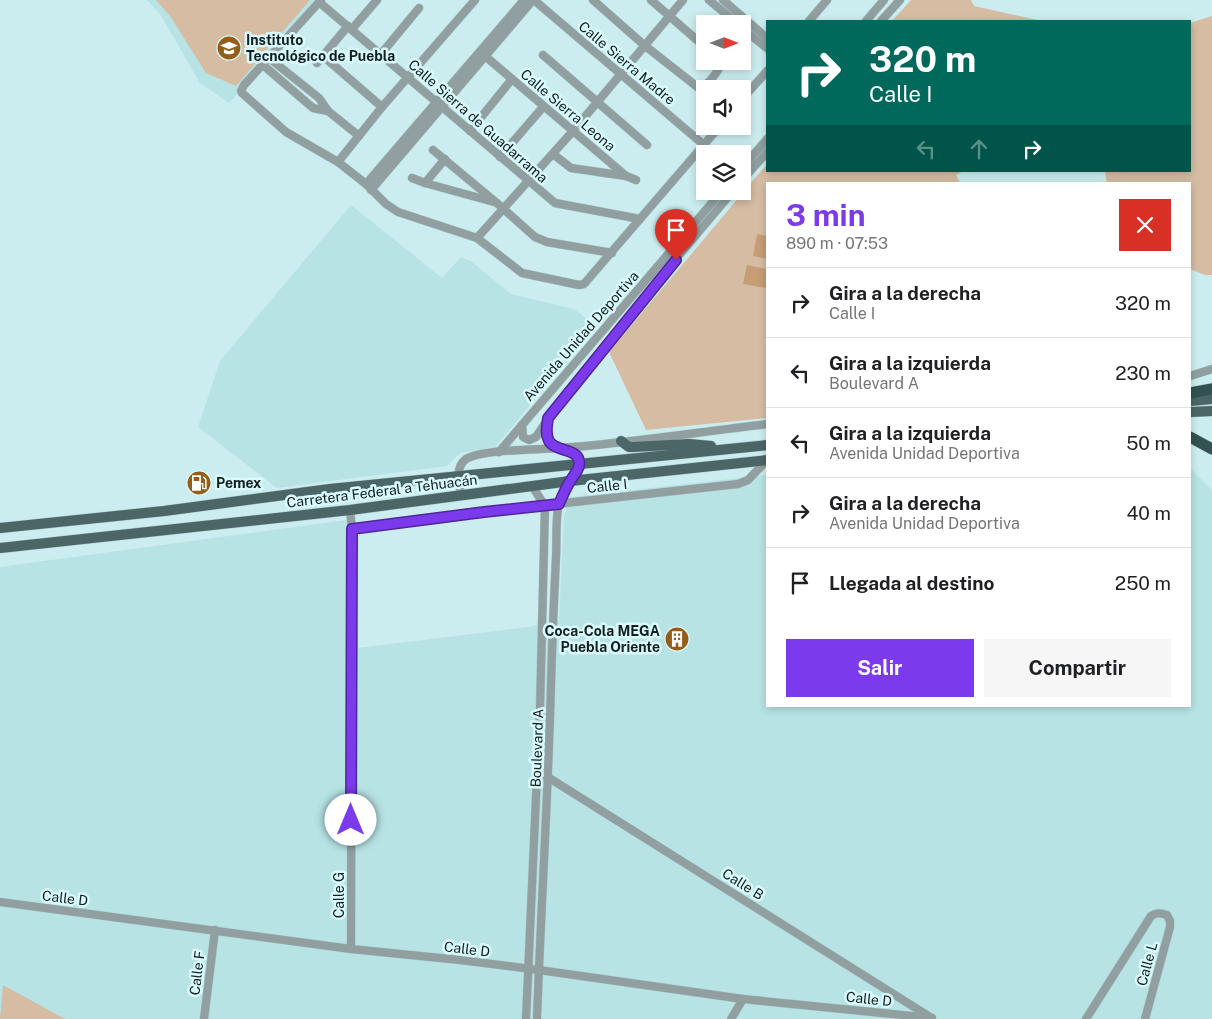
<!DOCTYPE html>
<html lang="es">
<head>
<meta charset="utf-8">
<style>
  :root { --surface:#fff; --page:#f6f6f6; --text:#202124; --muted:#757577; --line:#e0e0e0; --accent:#7c3aed }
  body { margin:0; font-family:"Public Sans",sans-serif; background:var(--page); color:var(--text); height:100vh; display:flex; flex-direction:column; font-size:19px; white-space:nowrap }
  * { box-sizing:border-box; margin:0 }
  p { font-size:16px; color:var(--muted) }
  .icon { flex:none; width:28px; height:28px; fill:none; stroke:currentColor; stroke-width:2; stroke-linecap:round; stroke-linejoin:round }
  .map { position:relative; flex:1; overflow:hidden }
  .details { position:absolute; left:766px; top:182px; width:425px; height:525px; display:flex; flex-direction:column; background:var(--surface); border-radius:0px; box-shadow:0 2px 8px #0003 }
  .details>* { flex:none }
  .banner { position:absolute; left:766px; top:20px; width:425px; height:152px; border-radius:0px; box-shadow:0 2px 8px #0003; background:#00695c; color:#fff; overflow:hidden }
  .needle { width:32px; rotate:90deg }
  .fabs { position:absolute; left:696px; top:15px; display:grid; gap:10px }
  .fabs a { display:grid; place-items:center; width:55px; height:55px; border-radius:0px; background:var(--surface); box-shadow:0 2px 8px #0003; font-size:25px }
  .pin { position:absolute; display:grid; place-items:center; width:42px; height:42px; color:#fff; margin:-51px -21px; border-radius:50% 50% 50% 0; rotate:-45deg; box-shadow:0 0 5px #0007 }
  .pin .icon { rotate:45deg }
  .me { position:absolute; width:55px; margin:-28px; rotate:0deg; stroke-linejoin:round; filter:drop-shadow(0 0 4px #0008) }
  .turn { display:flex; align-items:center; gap:18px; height:105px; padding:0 20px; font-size:22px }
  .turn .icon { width:65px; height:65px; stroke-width:2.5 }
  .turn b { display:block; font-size:35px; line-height:42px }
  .lanes { display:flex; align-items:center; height:48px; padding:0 20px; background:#0003; justify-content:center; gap:25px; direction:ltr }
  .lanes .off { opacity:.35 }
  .round { display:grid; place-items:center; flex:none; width:52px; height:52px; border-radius:0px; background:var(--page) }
  .overview { display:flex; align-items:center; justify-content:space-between; height:85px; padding:0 20px }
  h1 { font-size:30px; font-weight:700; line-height:38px; color:var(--accent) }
  .cta { display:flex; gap:10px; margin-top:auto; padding:10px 20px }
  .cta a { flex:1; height:58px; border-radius:0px; background:var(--accent); color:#fff; font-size:20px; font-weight:700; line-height:58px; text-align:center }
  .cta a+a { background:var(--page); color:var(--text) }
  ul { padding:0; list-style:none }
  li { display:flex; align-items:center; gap:15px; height:70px; padding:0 20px; border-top:1px solid var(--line) }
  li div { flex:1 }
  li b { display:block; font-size:19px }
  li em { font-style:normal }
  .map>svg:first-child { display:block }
</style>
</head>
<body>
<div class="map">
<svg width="1212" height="1019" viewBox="0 0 1212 1019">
  <rect width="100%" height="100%" fill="#cbedef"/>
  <g fill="#b7e3e5">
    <path d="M 147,0 L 321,0 L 229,103 L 200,83 L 160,14 Z"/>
    <path d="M 351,205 L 442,278 L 461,257 L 472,262 L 511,294 L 574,309 L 596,326 L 495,447 L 460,453 L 447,466 L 277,488 L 198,427 L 220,361 Z"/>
    <path d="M 1190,468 L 1212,490 L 1212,1019 L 0,1019 L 0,567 L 354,519 L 356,538 L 358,648 L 528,627 L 559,621 L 564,516 L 570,497 L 767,475 L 768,706 L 1190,706 Z"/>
  </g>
  <g fill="#d5bca2">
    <path d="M 156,0 L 310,0 L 236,86 L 206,73 L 170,16 Z"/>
    <path d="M 911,0 L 971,0 L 974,6 L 1042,21 L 892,21 Z"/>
    <path d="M 1212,16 L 1212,275 L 1205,275 L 1190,269 L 1190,184 L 1107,184 L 1105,171 L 1190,171 L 1190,23 Z"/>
    <path d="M 767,164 L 768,171 L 964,171 L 956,175 L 961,184 L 768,184 L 767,418 L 646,430 L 609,352 Z"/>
    <path d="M 3,985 L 65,1019 L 0,1019 Z"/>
  </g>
  <g fill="#c59e75">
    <path d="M 757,234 L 767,236 L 767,259 L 753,256 Z"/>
    <path d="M 747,265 L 767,269 L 766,288 L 743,284 Z"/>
  </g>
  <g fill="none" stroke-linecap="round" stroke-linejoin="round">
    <defs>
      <g id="minor">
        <path d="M 321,0 L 244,85 L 241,91 L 242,93 L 286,132 L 338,162 L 366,184 L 386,204 L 398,212 L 477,238 L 522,273 L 579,285 L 584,284 L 720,126"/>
        <path d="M 534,0 L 704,145"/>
        <path d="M 593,0 L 644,45 L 700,89 C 708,84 721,70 721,61"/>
        <path d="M 651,0 L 705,47"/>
        <path d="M 709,0 L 738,24"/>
        <path d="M 723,0 L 768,39"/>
        <path d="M 319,2 L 555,203 L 640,219"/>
        <path d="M 809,21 L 827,0"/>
        <path d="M 866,21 L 884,0"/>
        <path d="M 881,21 L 900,0"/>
        <path d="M 742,28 L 768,49"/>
        <path d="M 352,29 L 377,0"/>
        <path d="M 381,54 L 419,8"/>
        <path d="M 543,55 L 647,145"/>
        <path d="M 323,56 L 382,107"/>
        <path d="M 485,56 L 626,176 L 636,180"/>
        <path d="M 269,58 L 319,98 L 328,111 L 359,136"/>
        <path d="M 317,63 L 348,26"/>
        <path d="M 263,65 L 313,108 L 328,111"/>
        <path d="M 742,99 L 768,70"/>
        <path d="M 470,131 L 512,79"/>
        <path d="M 433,150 L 498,204 L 535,237 L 547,242 L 612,253"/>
        <path d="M 553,154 L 571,168 L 626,176"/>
        <path d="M 500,157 L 543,107"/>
        <path d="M 338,162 L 382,107 L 475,0"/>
        <path d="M 742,168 L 768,138"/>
        <path d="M 412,178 L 425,183 L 494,202"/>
        <path d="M 742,180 L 768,151"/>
        <path d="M 425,183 L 445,159"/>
        <path d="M 366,184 L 524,0"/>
        <path d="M 371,190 L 533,0"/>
        <path d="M 477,238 L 573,131 L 683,0"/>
        <path d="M 1190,376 L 1212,369"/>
        <path d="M 522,425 L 523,437 L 529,440 L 536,437 L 546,422"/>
        <path d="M 499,452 L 722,191"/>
        <path d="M 462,494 C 457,484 456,466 466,459 C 482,449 538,450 560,448 C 629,443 698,432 768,424"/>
        <path d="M 350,510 L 352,529 L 351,949"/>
        <path d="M 352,529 L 484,512 L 738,484 L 748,480 L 767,460"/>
        <path d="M 546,776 L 930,1017"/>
        <path d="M 0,902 L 351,949 L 460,960 L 539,970 L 743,999 L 932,1018"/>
        <path d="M 204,1019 L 215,930"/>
        <path d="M 526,1019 L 540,708 L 545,506 L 532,486"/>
        <path d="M 537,1019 C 541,908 548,797 551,686 C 552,643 554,600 556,557 C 557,542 555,519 559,504 C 562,492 579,476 579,464 C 581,441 541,463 548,418 L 668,268 L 733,191"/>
        <path d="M 731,1019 L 743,999"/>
        <path d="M 1086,1019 L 1151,916 C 1157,912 1160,913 1167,915 L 1170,921 L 1170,927 L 1145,1019"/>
      </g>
      <g id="major">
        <path d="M 1190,401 L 1212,399"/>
        <path d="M 1190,412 L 1212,411"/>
        <path d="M 621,441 L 629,447 L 633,447 L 689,444 L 711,446"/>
        <path d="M 0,528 L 164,511 L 330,489 L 768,445"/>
        <path d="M 0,548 L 350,510 L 570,481 L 768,460"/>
      </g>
      <g id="highway">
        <path d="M 1190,393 L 1212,389"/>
        <path d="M 1190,437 L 1212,449"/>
      </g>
    </defs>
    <use href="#minor" stroke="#aac8ca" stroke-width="9"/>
    <use href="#major" stroke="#aac8ca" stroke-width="11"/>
    <use href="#highway" stroke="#aac8ca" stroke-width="12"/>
    <use href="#minor" stroke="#919fa0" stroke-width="8"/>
    <use href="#major" stroke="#4c6566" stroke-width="10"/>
    <use href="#highway" stroke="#335152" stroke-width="11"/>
  </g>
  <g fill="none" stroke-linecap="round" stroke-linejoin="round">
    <defs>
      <path id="route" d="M 351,820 L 352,529 L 484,512 L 559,504 C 562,497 565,490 569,483 C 572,477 577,473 579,466 C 582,447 556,453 549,441 C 545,434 547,426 548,418 L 676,260"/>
    </defs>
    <use href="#route" stroke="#51269a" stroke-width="12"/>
    <use href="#route" stroke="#7c3aed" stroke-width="9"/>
  </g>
  <defs>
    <symbol id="university-disc" viewBox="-11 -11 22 22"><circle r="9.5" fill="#945e16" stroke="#d9fafc"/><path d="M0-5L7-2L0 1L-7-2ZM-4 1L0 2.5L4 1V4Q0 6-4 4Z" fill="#fff"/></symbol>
    <symbol id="fuel-disc" viewBox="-11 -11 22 22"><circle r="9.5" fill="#945e16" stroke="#d9fafc"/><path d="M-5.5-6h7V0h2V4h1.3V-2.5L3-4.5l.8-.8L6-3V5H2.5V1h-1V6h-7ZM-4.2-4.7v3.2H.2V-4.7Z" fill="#fff"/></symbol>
    <symbol id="building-disc" viewBox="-11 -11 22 22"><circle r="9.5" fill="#945e16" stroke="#d9fafc"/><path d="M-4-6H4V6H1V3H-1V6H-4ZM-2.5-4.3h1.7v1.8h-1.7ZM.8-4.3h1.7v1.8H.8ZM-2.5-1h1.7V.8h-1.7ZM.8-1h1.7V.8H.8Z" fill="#fff"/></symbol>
  </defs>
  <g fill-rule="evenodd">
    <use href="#university-disc" x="215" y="34" width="28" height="28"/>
    <use href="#fuel-disc" x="185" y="469" width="28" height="28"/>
    <use href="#building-disc" x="663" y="625" width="28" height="28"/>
  </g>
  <g text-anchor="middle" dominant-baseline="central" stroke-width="5" stroke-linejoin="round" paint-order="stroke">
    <g font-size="14" font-weight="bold" fill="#121e1f" stroke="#d9fafc" text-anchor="start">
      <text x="246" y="40">Instituto<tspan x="246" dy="16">Tecnológico de Puebla</tspan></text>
      <text x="216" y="483">Pemex</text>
      <text x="660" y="631" text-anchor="end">Coca-Cola MEGA<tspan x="660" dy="16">Puebla Oriente</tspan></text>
    </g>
    <g font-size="14" fill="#121e1f" stroke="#d9fafc">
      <text transform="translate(627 63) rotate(40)">Calle Sierra Madre</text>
      <text transform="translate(568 110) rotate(40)">Calle Sierra Leona</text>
      <text transform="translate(478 121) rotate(41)">Calle Sierra de Guadarrama</text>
      <text transform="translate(581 336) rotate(-49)">Avenida Unidad Deportiva</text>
      <text transform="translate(607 486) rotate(-6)">Calle I</text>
      <text transform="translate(382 491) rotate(-7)">Carretera Federal a Tehuacán</text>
      <text transform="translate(537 748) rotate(-88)">Boulevard A</text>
      <text transform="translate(743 884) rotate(32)">Calle B</text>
      <text transform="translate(339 895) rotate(-90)">Calle G</text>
      <text transform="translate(65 898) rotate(7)">Calle D</text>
      <text transform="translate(467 949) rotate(7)">Calle D</text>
      <text transform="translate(1147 964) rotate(-75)">Calle L</text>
      <text transform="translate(197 973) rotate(-83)">Calle F</text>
      <text transform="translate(869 999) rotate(6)">Calle D</text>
    </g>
  </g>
</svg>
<div class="fabs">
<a><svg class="needle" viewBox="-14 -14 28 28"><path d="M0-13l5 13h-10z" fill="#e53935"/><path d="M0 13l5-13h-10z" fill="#757577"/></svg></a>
<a><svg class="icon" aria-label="sound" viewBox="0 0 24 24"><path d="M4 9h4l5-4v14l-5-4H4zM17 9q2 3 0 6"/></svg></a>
<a><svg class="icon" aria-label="layers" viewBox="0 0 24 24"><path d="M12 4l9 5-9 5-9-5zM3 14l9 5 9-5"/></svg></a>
</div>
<div class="pin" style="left:676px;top:260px;background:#d93025"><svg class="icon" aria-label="arrive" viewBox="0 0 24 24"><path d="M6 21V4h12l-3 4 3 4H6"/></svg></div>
<svg class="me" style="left:351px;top:820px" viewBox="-20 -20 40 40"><circle r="19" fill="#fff"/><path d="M0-13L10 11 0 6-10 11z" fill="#7c3aed"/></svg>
<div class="banner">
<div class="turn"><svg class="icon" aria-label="right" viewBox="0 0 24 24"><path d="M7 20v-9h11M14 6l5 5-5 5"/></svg><div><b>320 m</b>Calle I</div></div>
<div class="lanes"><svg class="icon off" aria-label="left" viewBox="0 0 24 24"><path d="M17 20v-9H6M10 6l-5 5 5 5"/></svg><svg class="icon off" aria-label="ahead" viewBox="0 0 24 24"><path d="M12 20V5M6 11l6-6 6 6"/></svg><svg class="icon" aria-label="right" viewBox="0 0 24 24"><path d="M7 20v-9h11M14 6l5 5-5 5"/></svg></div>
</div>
<section class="details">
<div class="overview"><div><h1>3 min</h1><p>890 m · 07:53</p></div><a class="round" style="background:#d93025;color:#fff"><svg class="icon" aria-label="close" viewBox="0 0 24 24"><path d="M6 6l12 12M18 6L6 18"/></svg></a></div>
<ul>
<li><svg class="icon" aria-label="right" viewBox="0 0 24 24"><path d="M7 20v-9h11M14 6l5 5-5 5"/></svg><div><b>Gira a la derecha</b><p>Calle I</p></div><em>320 m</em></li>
<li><svg class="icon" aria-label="left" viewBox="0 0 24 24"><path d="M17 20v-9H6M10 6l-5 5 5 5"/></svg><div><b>Gira a la izquierda</b><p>Boulevard A</p></div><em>230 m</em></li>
<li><svg class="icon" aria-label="left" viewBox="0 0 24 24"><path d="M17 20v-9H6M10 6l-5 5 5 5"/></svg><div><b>Gira a la izquierda</b><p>Avenida Unidad Deportiva</p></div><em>50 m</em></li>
<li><svg class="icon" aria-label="right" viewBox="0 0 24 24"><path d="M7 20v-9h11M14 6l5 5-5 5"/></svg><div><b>Gira a la derecha</b><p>Avenida Unidad Deportiva</p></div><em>40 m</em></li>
<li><svg class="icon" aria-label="arrive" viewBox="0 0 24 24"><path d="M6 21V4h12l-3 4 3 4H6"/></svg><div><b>Llegada al destino</b></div><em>250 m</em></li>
</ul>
<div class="cta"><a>Salir</a><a>Compartir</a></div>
</section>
</div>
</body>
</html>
